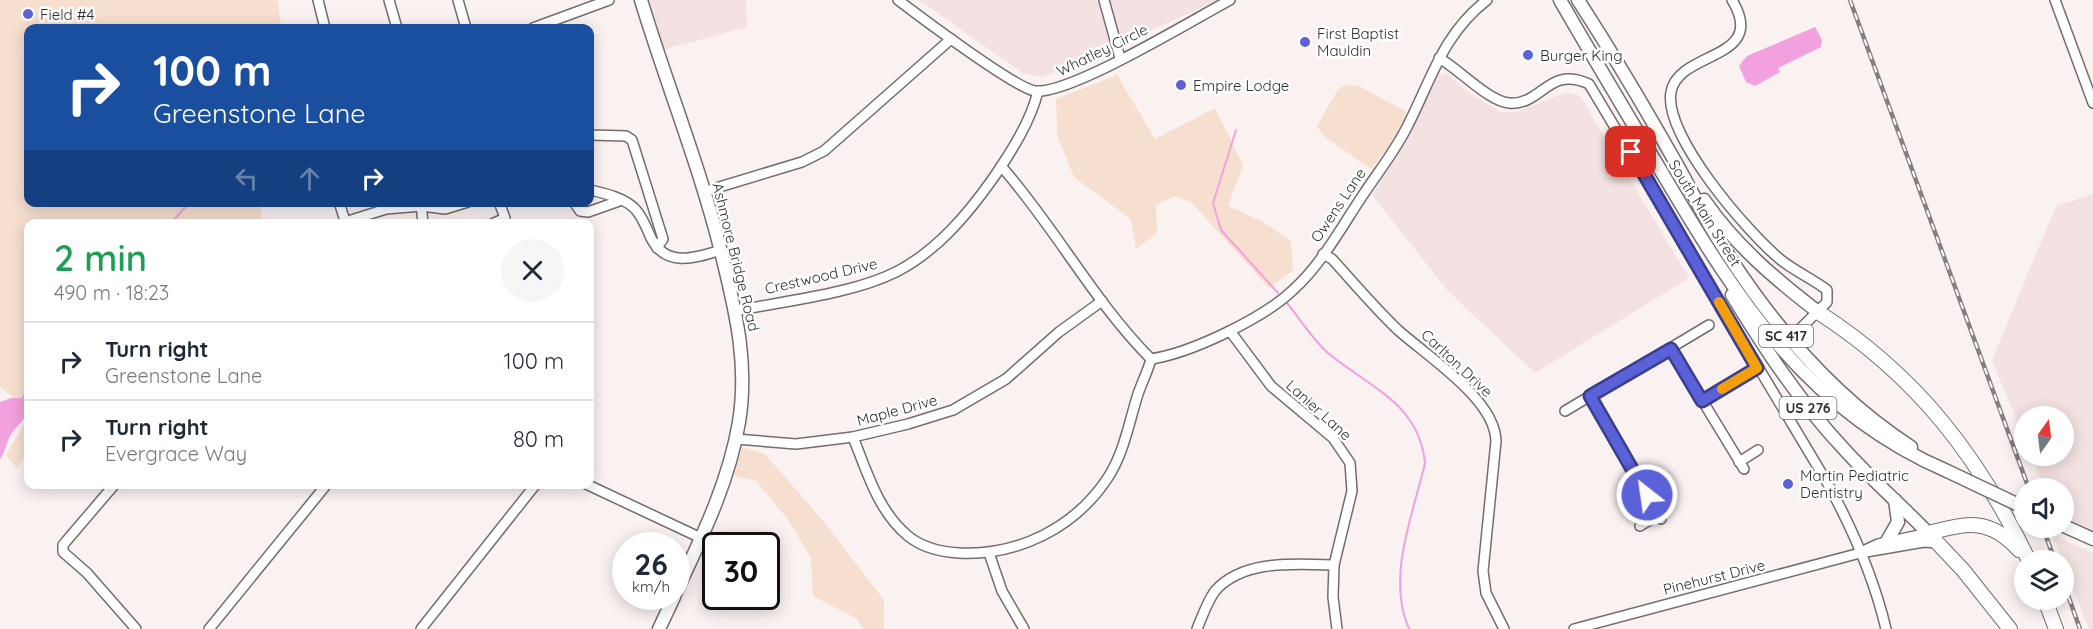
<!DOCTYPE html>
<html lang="en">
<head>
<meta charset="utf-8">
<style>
  :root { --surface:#fff; --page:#f6f6f7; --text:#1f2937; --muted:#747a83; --line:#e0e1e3 }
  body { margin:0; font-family:Quicksand,sans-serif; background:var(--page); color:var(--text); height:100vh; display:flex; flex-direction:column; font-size:22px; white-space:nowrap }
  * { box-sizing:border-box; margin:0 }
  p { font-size:20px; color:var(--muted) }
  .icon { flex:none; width:33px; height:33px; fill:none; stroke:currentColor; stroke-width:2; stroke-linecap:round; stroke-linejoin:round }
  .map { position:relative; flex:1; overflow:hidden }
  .sheet { position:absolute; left:24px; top:219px; width:570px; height:270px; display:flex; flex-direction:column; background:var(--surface); border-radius:12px; box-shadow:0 3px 15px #0003 }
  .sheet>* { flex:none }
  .top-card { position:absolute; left:24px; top:24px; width:570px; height:183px; border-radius:12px; box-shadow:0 3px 15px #0003; background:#1a4fa0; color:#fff; overflow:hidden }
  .needle { width:39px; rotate:14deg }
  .buttons { position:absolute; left:2014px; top:406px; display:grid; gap:12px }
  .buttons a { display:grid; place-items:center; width:60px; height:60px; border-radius:50%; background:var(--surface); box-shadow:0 3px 15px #0003; font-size:30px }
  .speed { position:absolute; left:612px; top:532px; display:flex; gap:12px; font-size:30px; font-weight:700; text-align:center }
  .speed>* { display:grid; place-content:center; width:78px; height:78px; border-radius:50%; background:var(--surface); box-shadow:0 3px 15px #0003; line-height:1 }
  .speed small { font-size:15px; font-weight:400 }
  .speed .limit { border:3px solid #111; border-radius:9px; background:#fff; color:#111 }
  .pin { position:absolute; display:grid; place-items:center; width:51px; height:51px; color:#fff; margin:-26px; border-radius:12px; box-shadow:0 3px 9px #0006 }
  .me { position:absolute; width:66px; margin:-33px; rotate:330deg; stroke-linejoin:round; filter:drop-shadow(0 0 4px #0008) }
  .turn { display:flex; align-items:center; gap:21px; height:126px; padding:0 30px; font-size:27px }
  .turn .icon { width:78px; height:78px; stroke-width:2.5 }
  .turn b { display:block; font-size:42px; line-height:51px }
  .lanes { display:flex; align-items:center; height:57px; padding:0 30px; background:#0003; justify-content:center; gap:30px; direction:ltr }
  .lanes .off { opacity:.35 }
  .round { display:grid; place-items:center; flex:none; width:63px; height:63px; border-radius:32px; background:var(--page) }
  .summary { display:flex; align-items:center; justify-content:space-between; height:102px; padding:0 30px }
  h1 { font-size:36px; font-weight:600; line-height:45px; color:#1e9e55 }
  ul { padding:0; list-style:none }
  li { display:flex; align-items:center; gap:18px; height:78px; padding:0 30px; border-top:2px solid var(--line) }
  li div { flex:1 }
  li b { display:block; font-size:22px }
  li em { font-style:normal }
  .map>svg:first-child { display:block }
</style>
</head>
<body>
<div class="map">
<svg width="2093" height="629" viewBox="0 0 2093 629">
  <rect width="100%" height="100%" fill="#faf1f1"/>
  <g fill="#f4e2e2">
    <path d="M 649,0 L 746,0 L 747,27 L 662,50 Z"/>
    <path d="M 919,0 L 1220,0 L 1044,77 L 1024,74 Z"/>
    <path d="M 1448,74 L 1469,93 L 1501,112 L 1517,112 L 1567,92 L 1580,96 L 1689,278 L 1535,373 L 1447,290 L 1372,195 L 1406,138 L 1435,79 L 1439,75 Z"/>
    <path d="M 2093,194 L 2093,530 L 2064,517 L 2064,489 L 2045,489 L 2031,456 L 2064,456 L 2064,417 L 2025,417 L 2025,441 L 1992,360 L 2056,206 Z"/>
    <path d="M 2052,534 L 2093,553 L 2093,629 L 2089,629 Z"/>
  </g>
  <g fill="#f7dfcf">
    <path d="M 0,0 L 274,0 L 278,1 L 281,28 L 28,28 L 28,202 L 260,203 L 262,222 L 28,224 L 28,408 L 0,387 Z"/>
    <path d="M 1117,75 L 1155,139 L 1215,108 L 1243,165 L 1228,206 L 1263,222 L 1291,241 L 1293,270 L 1269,288 L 1191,202 L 1174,196 L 1156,205 L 1157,233 L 1136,249 L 1131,219 L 1074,177 L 1057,135 L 1056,99 Z"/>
    <path d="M 1345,85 L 1359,86 L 1407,112 L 1396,137 L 1371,169 L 1325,137 L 1317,126 L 1337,91 Z"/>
    <path d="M 28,418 L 28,449 L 17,468 L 6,455 Z"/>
    <path d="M 742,447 L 765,454 L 823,521 L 884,600 L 884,629 L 863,629 L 857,619 L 813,596 L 811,558 L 787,518 L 756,481 L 734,476 Z"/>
  </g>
  <g fill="#f3a0de">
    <path d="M 1815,27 L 1822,40 L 1821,47 L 1778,68 L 1780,72 L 1755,86 L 1746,82 L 1739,66 L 1747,56 Z"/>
    <path d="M 11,398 L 23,398 C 31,422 20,419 10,436 C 6,444 5,452 0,459 L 0,402 Z"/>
  </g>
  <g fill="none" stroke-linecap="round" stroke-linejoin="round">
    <g stroke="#f3a0de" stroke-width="2">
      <path d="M 1236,130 L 1213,203 L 1221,230 L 1278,293"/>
      <path d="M 170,224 L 190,202"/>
      <path d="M 1287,303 C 1300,319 1313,340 1328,353 C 1370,388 1419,403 1425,463 C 1413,515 1386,577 1409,629"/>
      <path d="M 23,398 L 28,387"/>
    </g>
    <defs>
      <g id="minor">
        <path d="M 318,0 L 325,28"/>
        <path d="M 389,0 L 397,28"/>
        <path d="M 458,0 L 466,28"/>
        <path d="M 898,0 C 919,16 1015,88 1035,91 C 1070,95 1194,19 1230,0"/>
        <path d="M 1104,0 L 1120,58"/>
        <path d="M 1732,0 C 1769,61 1678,50 1671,92 C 1663,135 1748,233 1781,260 C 1796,272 1813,279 1827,290 L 1827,302 L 1786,343"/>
        <path d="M 2055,0 L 2093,103"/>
        <path d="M 533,28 L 609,0"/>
        <path d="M 1439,58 C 1459,69 1488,101 1509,103 C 1542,106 1548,65 1589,84 L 1828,484 C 1853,530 1874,578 1886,629"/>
        <path d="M 590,135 L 626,136 L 632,140 L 663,239 L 657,248"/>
        <path d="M 1001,166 C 1055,227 1094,302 1151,359"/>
        <path d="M 590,190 C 604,193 626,198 636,210 C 643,218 647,229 651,238 C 666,268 695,258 721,250"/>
        <path d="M 706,191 L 802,162 L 824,151 L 951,39"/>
        <path d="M 339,202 L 346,224"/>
        <path d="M 421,202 L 423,224"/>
        <path d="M 574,202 L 580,211 L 588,212 L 622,200"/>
        <path d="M 345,222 L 386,209 L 422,206 L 445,209 L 468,202"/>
        <path d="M 492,224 L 505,218 L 499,202"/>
        <path d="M 1323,254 L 1332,259 C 1354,283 1375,308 1398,330 C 1428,357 1495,399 1496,441 L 1483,571 L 1486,593 L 1504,629"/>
        <path d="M 735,311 C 784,301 852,294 896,272 C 937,251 968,214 994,177 C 1011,152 1031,121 1038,91"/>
        <path d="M 1230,331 L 1271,386 L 1333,438 L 1350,463 L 1352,491 L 1334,565 L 1333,597 L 1337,629"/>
        <path d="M 1671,349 L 1744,469"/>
        <path d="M 1151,359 C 1191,353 1264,318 1293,290 C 1322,264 1342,226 1363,195 C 1378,172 1396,150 1408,125 C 1432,78 1443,34 1487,0"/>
        <path d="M 1590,396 L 1661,519"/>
        <path d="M 1702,401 L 1757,368"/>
        <path d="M 1565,411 L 1709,325"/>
        <path d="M 853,437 C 867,472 878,511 908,536 C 923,548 940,552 959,553 C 1018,556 1074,528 1107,479 C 1124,454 1129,422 1138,394 C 1142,382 1148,371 1151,359"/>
        <path d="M 736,439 L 796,444 L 853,437 L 908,424 L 953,410 L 1006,379 L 1059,332 L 1102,301"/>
        <path d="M 1739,462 L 1758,450"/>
        <path d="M 115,484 L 68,539 L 63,545 L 63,552 L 87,573 L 136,629"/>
        <path d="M 586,484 L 701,538"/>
        <path d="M 1640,526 L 1658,515"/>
        <path d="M 1865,550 L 1878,544 L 1928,533"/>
        <path d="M 989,553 L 1002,591 L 1024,629"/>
        <path d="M 209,629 L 327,484"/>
        <path d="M 421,629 L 536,484"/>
        <path d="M 1197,629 C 1202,617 1207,602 1215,591 C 1243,559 1296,564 1334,565"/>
        <path d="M 1574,629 L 1860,553 L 1924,542 L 1937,543"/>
      </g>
      <g id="major">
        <path d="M 641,0 C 668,89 703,174 724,264 C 737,317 748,367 739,422 C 729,482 702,537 676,592"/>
        <path d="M 1560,0 C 1594,59 1629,117 1664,176 C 1738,301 1808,411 1947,471"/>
        <path d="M 1578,0 C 1611,51 1642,103 1672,156 C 1685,178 1696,201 1709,224 C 1761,312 1825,391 1911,447"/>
        <path d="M 1704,200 C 1735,245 1775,279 1818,312"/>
        <path d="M 1732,295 C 1765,349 1800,402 1843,448 C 1870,478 1900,504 1928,533"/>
        <path d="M 2064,526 L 2093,539"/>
        <path d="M 1887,541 L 1898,522 L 1895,500"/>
        <path d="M 659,629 L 674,597"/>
      </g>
      <g id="highway">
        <path d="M 1818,312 C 1917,376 1978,455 2029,561"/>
        <path d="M 2045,600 L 2056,629"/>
        <path d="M 2010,629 L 1963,570 L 1928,533 C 1968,523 1989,517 2019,550"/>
      </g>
    </defs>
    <use href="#minor" stroke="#756d6d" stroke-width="12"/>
    <use href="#major" stroke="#756d6d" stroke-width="15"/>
    <use href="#highway" stroke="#756d6d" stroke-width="16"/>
    <use href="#minor" stroke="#fff" stroke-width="9"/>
    <use href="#major" stroke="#fff" stroke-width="12"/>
    <use href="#highway" stroke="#fff" stroke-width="14"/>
    <defs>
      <g id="rail">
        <path d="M 1850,0 L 2029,489"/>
        <path d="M 2043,528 L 2055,561"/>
        <path d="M 2064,584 L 2080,629"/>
      </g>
    </defs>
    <use href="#rail" stroke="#857f7f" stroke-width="4.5"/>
    <use href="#rail" stroke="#fff" stroke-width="2" stroke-dasharray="7" stroke-linecap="butt"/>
    <defs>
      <path id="major-bridge" d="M 1947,471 L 2025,508"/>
    </defs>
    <use href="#major-bridge" stroke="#756d6d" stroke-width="15" stroke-linecap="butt"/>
    <use href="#major-bridge" stroke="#fff" stroke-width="12"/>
  </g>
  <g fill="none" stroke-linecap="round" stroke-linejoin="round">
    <defs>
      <path id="route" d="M 1631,152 L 1757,368 L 1702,401 L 1671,349 L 1590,396 L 1647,495"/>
    </defs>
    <use href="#route" stroke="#3a3f8d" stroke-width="15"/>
    <use href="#route" stroke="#5a61d9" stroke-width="10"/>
    <path stroke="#f59e0b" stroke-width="10" d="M 1719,302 L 1757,368 L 1722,389"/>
  </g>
  <g fill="#5a61d9" stroke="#fff" stroke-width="2">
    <circle cx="28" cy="14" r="6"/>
    <circle cx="1305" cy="42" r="6"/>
    <circle cx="1528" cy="55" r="6"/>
    <circle cx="1181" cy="85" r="6"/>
    <circle cx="1788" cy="484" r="6"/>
  </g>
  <g text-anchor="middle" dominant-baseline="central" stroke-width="5" stroke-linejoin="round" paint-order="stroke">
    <g fill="#fff" stroke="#706d6d" stroke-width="1.5">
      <rect x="1759" y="325" width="54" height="22" rx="4.5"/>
      <rect x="1779.5" y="397" width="57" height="22" rx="4.5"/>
    </g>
    <g font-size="14" font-weight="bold" fill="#332f2f">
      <text x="1786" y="336">SC 417</text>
      <text x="1808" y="408">US 276</text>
    </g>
    <g font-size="15" fill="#332f2f" stroke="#fff" text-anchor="start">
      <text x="40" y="14">Field #4</text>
      <text x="1317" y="33">First Baptist<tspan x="1317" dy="17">Mauldin</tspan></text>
      <text x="1540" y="55">Burger King</text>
      <text x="1193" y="85">Empire Lodge</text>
      <text x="1800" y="475">Martin Pediatric<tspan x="1800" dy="17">Dentistry</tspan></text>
    </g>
    <g font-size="15" fill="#332f2f" stroke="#fff">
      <text transform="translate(1102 50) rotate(-26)">Whatley Circle</text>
      <text transform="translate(1338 205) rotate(-56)">Owens Lane</text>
      <text transform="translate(1705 213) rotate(58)">South Main Street</text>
      <text transform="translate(736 257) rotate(76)">Ashmore Bridge Road</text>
      <text transform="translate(821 276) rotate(-13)">Crestwood Drive</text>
      <text transform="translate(1457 363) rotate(43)">Carlton Drive</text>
      <text transform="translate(897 410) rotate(-15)">Maple Drive</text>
      <text transform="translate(1319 410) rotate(42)">Lanier Lane</text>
      <text transform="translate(1714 577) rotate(-14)">Pinehurst Drive</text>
    </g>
  </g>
</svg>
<div class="buttons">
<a><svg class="needle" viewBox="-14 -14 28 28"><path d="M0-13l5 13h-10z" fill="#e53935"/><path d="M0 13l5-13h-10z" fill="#747a83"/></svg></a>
<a><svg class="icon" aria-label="sound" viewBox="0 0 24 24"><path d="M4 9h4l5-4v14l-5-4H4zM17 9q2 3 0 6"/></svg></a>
<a><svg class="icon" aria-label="layers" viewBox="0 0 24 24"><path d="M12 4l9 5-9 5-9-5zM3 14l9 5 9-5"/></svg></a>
</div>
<div class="speed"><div>26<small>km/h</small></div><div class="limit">30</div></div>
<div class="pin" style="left:1631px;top:152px;background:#d93025"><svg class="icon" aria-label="arrive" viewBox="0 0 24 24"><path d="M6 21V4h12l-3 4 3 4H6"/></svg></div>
<svg class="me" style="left:1647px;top:495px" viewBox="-20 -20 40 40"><circle r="17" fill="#5a61d9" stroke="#fff" stroke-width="3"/><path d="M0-11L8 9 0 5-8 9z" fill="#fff"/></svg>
<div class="top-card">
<div class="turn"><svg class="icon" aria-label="right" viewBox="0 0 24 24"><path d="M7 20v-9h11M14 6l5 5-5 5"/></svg><div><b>100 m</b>Greenstone Lane</div></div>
<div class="lanes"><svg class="icon off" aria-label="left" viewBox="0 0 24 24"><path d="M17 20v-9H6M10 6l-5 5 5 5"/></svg><svg class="icon off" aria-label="ahead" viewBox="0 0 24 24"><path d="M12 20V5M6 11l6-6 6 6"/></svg><svg class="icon" aria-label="right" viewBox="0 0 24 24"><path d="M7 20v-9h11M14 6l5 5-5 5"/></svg></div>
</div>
<section class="sheet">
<div class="summary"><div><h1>2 min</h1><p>490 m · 18:23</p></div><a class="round"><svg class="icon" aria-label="close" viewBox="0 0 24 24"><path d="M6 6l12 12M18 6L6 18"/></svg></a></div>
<ul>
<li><svg class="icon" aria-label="right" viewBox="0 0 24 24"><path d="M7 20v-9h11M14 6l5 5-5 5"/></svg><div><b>Turn right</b><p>Greenstone Lane</p></div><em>100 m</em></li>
<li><svg class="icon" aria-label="right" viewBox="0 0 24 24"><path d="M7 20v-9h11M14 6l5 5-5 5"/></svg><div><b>Turn right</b><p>Evergrace Way</p></div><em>80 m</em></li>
</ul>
</section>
</div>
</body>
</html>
